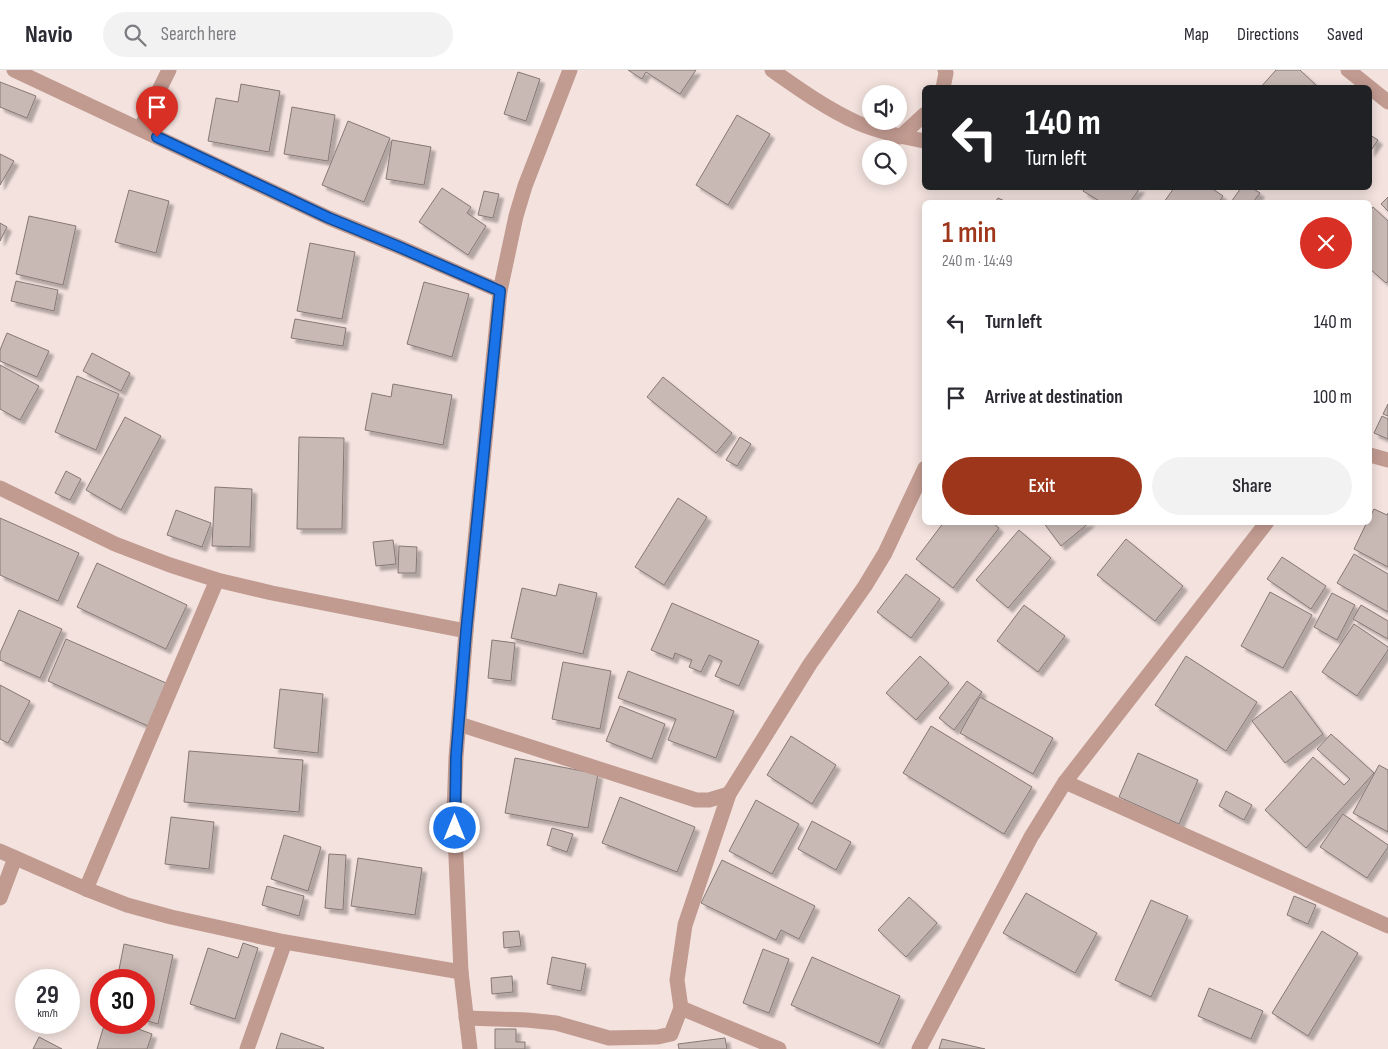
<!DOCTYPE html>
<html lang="en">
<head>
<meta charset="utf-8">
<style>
  :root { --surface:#fff; --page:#f2f2f3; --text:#2b2b33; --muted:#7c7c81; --line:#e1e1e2; --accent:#9e361c }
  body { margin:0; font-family:"Sofia Sans Condensed",sans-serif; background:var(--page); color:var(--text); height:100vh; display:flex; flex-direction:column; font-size:19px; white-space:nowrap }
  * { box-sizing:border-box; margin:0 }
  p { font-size:16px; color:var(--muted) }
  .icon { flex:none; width:28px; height:28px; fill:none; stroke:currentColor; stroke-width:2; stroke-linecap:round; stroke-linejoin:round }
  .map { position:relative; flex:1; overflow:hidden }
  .drawer { position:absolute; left:922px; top:130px; width:450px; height:325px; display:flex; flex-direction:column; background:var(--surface); border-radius:8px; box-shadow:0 2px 12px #0003 }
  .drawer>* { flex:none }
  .top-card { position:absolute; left:922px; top:15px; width:450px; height:105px; border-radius:8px; box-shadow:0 2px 12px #0003; background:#202124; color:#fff; overflow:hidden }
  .buttons { position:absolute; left:862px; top:15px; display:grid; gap:10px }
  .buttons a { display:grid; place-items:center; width:45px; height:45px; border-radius:50%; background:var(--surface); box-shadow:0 2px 12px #0003; font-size:25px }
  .speed { position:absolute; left:15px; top:899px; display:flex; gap:10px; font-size:25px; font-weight:700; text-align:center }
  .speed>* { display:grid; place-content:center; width:65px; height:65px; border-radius:50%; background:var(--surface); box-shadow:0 2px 12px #0003; line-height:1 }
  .speed small { font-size:12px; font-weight:400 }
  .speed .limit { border:8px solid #d22; background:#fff; color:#111 }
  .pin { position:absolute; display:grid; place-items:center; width:42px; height:42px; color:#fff; margin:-51px -21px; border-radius:50% 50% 50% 0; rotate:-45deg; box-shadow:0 0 5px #0007 }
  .pin .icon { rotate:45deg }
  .me { position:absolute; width:55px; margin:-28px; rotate:0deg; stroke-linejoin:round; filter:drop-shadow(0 0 4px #0008) }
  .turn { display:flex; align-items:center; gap:18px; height:105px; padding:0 20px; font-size:22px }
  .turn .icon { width:65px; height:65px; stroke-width:2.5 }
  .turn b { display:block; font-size:35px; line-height:42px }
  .round { display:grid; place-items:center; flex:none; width:52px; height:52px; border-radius:26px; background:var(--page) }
  .overview { display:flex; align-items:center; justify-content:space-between; height:85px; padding:0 20px }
  h1 { font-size:30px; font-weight:600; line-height:38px; color:var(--accent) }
  .cta { display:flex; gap:10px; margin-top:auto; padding:10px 20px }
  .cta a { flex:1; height:58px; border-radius:30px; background:var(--accent); color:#fff; font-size:20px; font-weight:600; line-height:58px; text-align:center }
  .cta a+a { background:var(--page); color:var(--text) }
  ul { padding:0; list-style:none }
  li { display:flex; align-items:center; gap:15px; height:75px; padding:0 20px }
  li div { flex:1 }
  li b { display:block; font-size:19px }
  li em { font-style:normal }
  header { display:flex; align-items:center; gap:30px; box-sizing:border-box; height:70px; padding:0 25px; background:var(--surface); border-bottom:1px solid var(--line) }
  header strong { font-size:24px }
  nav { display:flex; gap:28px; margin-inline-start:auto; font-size:18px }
  .search { width:350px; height:45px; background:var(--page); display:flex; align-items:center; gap:12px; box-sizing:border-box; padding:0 18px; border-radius:28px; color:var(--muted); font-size:19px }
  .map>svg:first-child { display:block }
</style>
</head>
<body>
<header>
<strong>Navio</strong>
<div class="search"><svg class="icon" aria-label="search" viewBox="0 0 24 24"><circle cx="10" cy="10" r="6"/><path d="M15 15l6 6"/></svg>Search here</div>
<nav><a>Map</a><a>Directions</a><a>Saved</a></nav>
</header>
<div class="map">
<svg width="1388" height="979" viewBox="0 0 1388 979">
  <defs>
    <filter id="shadow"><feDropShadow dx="4.5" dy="4.5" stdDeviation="1" flood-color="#0004"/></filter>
  </defs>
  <rect width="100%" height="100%" fill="#f3e2de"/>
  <g fill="#c9b9b5" stroke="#867874" filter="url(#shadow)">
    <path d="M 628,0 L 696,0 L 680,24 L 646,2 L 642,9 Z"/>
    <path d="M 1276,0 L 1300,0 L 1319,18 L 1260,18 Z"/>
    <path d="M 518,2 L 540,9 L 526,51 L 504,44 Z"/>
    <path d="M 0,12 L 36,26 L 27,48 L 0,37 Z"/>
    <path d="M 241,14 L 280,21 L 269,82 L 208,71 L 216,28 L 238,32 Z"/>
    <path d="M 292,37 L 335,45 L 328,91 L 284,84 Z"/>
    <path d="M 737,45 L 770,64 L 728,135 L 696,115 Z"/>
    <path d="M 348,51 L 390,68 L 364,132 L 322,115 Z"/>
    <path d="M 1370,65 L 1378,70 L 1370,82 Z"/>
    <path d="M 392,70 L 431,77 L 424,115 L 386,109 Z"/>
    <path d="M 0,84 L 14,91 L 0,115 Z"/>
    <path d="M 442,118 L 471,137 L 467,143 L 486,156 L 468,185 L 419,152 Z"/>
    <path d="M 1085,118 L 1140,118 L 1130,132 L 1101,132 L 1083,121 Z"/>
    <path d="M 1174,118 L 1211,118 L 1223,126 L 1219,132 L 1164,132 Z"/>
    <path d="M 1241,118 L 1252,118 L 1260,123 L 1253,132 L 1231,132 Z"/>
    <path d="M 129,120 L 169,131 L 156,183 L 115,172 Z"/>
    <path d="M 484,121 L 499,124 L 493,148 L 478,145 Z"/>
    <path d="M 1388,127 L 1388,141 L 1381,134 Z"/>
    <path d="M 998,128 L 1007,132 L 995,132 Z"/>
    <path d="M 1373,137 L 1388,151 L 1388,211 L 1386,213 L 1370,199 L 1370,141 Z"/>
    <path d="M 29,146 L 76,156 L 63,215 L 16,204 Z"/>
    <path d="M 0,153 L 7,157 L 0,171 Z"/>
    <path d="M 310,173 L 355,182 L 342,249 L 297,241 Z"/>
    <path d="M 16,211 L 58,220 L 54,241 L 11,231 Z"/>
    <path d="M 424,212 L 469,224 L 452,287 L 407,274 Z"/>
    <path d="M 295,249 L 346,258 L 343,276 L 291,268 Z"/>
    <path d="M 7,263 L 49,281 L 37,307 L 0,291 L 0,280 Z"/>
    <path d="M 92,283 L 130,303 L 121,321 L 83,301 Z"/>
    <path d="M 0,295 L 39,316 L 20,350 L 0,339 Z"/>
    <path d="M 77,306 L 119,324 L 96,380 L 55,362 Z"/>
    <path d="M 663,307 L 732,363 L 716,383 L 647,327 Z"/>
    <path d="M 393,314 L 452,325 L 443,375 L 365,360 L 372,323 L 391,327 Z"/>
    <path d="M 1388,334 L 1388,346 L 1383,344 Z"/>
    <path d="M 1382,346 L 1388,349 L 1388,369 L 1374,363 Z"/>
    <path d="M 125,347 L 161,366 L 121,440 L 86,420 Z"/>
    <path d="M 299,367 L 344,368 L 342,459 L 297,459 Z"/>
    <path d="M 740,367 L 751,374 L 737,396 L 726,390 Z"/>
    <path d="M 66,401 L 81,409 L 70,430 L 55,423 Z"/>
    <path d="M 215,417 L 252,419 L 250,477 L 212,476 Z"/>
    <path d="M 678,428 L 707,447 L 664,515 L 635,497 Z"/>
    <path d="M 1374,439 L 1387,445 L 1388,443 L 1388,497 L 1354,479 L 1367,452 L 1370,452 L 1370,447 Z"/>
    <path d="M 176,440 L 211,453 L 202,477 L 167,465 Z"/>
    <path d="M 0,448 L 79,483 L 58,531 L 0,505 Z"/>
    <path d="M 944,452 L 992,452 L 999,458 L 953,518 L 916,489 Z"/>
    <path d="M 1043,452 L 1090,452 L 1061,476 Z"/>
    <path d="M 1019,460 L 1051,488 L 1008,538 L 976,510 Z"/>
    <path d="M 1126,469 L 1183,516 L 1155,551 L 1097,505 Z"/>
    <path d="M 393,470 L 396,494 L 376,496 L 373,472 Z"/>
    <path d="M 399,476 L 417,477 L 416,503 L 398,503 Z"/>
    <path d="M 1354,484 L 1388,504 L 1388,542 L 1337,513 Z"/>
    <path d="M 1282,487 L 1326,516 L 1311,539 L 1267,509 Z"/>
    <path d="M 97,493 L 187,535 L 166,579 L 77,537 Z"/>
    <path d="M 906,504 L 940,529 L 911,568 L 877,542 Z"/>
    <path d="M 559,514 L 597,523 L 583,584 L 511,568 L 522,518 L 556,526 Z"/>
    <path d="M 1270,522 L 1312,545 L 1283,598 L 1241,576 Z"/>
    <path d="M 1332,523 L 1355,535 L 1337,570 L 1314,557 Z"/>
    <path d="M 672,533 L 759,571 L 739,616 L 715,606 L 722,591 L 709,585 L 701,602 L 689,597 L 692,590 L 675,583 L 673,589 L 651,580 Z"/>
    <path d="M 1024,535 L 1065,566 L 1038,602 L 997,571 Z"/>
    <path d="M 1361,535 L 1388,551 L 1388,569 L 1353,549 Z"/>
    <path d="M 19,540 L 62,559 L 40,608 L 0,590 L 0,583 Z"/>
    <path d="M 1354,554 L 1388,577 L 1388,580 L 1357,626 L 1322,602 Z"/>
    <path d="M 66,569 L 166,613 L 148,656 L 48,611 Z"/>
    <path d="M 492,570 L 515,573 L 511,611 L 488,608 Z"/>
    <path d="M 920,586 L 949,613 L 916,650 L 886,623 Z"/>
    <path d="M 1186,586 L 1257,632 L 1226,681 L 1155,635 Z"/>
    <path d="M 563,592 L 611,601 L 600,659 L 552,649 Z"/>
    <path d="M 628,601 L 734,641 L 716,688 L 668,670 L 676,649 L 618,628 Z"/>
    <path d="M 967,611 L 982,622 L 954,660 L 939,648 Z"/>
    <path d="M 0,615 L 30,631 L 8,673 L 0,669 Z"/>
    <path d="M 280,619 L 323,624 L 318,683 L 274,678 Z"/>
    <path d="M 1291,621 L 1323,664 L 1285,693 L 1252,651 Z"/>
    <path d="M 980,627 L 1053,668 L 1033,704 L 960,663 Z"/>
    <path d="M 620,636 L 665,654 L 652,689 L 606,671 Z"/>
    <path d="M 931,656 L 1032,717 L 1004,764 L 903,703 Z"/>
    <path d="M 1331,664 L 1374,703 L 1306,778 L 1265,740 L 1313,687 L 1344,715 L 1350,709 L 1317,679 Z"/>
    <path d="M 791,666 L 836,695 L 812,734 L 767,705 Z"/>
    <path d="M 189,681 L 303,690 L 299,742 L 184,732 Z"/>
    <path d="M 1138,683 L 1198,710 L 1179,754 L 1119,727 Z"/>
    <path d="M 515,688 L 598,704 L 588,758 L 505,743 Z"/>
    <path d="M 1379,695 L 1388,700 L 1388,762 L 1353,743 Z"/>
    <path d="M 1226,721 L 1252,735 L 1244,750 L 1219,736 Z"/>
    <path d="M 620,727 L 695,757 L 677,802 L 602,773 Z"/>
    <path d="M 756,730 L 799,754 L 772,804 L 729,781 Z"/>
    <path d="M 1343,744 L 1388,775 L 1388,777 L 1367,808 L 1320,777 Z"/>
    <path d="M 171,747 L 214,752 L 209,799 L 165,794 Z"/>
    <path d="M 812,751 L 851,772 L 836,800 L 798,779 Z"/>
    <path d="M 552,758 L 573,764 L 567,782 L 547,775 Z"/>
    <path d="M 284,765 L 321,777 L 308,821 L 271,809 Z"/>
    <path d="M 329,784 L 346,785 L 343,840 L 325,838 Z"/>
    <path d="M 358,788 L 422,798 L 415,845 L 351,836 Z"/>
    <path d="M 722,790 L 815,836 L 799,869 L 781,860 L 776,870 L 701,833 Z"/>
    <path d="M 267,816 L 304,826 L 299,846 L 262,835 Z"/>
    <path d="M 1026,823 L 1097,863 L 1075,903 L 1003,863 Z"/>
    <path d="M 1294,826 L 1316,835 L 1308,854 L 1287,845 Z"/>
    <path d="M 909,827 L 937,853 L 906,887 L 878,860 Z"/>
    <path d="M 1151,830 L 1188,846 L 1151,927 L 1115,910 Z"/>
    <path d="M 519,861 L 521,876 L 504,878 L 503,862 Z"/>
    <path d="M 1322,861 L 1358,883 L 1308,966 L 1272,943 Z"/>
    <path d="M 243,873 L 258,878 L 235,949 L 190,934 L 208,878 L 238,888 Z"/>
    <path d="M 124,874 L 173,885 L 158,954 L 144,950 L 144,910 L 117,910 Z"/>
    <path d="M 763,879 L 789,889 L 769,943 L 743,933 Z"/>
    <path d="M 552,887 L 586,894 L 581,921 L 547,914 Z"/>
    <path d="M 812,887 L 900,926 L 879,974 L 791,935 Z"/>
    <path d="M 512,906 L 513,922 L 492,924 L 491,908 Z"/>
    <path d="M 1209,918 L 1263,941 L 1251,969 L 1198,946 Z"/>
    <path d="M 105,952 L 119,952 L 152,964 L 147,979 L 97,979 Z"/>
    <path d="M 495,959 L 516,959 L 516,972 L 525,972 L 525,979 L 495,979 Z"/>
    <path d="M 281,963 L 324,978 L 323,979 L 276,979 Z"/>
    <path d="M 39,967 L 62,979 L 33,979 Z"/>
    <path d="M 725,968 L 727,979 L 679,979 L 678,974 Z"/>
    <path d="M 942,969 L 985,979 L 939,979 Z"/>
  </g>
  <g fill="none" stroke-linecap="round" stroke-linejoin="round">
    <g stroke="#c19a90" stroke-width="15">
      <path d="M 14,0 L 329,148 L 397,176 L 500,221"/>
      <path d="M 772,0 C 799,19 827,39 858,53 C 879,62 902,67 925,71"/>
      <path d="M 1348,0 L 1388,32"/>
      <path d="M 943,18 L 946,3 L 945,0"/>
      <path d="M 140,59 L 169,0"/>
      <path d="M 900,67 L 925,44"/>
      <path d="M 1370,385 L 1388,390"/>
      <path d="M 0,418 L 115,474 L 170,495 L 217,510 L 272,523 L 466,561"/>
      <path d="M 459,654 L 696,730 L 709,730 L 729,724"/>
      <path d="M 1065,712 L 1388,856"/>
      <path d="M 0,781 L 86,819 L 127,835 L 171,847 L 285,872 L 461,902"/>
      <path d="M 86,819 L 217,510"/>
      <path d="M 0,828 L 15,788"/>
      <path d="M 681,938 L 779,979"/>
      <path d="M 466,948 L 527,950 L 556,953 L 609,968 L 658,967 L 671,964 L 681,938 L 677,910 L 685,855 L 729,724 L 810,594 L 865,516 L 885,483 L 925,398"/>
      <path d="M 247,979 L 285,872"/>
      <path d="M 470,979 L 461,902 L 454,742 L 456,687 L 466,561 L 500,221 L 516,146 L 525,116 L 570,0"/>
      <path d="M 919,979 L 1031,767 L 1065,712 L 1267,452"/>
    </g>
  </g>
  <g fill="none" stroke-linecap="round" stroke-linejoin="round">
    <defs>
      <path id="route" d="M 157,67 L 329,148 L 397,176 L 500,221 L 466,562 L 456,687 L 455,758"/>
    </defs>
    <use href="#route" stroke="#114b97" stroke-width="12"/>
    <use href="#route" stroke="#1a73e8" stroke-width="9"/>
  </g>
</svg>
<div class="buttons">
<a><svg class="icon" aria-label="sound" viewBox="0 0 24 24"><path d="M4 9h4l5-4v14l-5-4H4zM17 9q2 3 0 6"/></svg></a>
<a><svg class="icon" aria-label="search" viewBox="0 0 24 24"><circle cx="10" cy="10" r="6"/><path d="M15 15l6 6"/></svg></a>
</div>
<div class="speed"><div>29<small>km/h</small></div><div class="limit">30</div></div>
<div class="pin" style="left:157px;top:67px;background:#d93025"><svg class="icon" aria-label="arrive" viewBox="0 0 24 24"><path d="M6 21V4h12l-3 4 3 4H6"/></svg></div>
<svg class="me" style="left:455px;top:758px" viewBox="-20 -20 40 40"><circle r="17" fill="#1a73e8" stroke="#fff" stroke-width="3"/><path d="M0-11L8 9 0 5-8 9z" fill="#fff"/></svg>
<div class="top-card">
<div class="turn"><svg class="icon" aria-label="left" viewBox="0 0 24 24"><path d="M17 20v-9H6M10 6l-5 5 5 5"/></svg><div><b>140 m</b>Turn left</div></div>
</div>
<section class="drawer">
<div class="overview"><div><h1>1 min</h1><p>240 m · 14:49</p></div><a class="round" style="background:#d93025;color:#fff"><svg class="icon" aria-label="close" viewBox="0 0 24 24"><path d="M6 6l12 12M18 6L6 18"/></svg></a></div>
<ul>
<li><svg class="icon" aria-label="left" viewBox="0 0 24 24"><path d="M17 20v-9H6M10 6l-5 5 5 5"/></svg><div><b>Turn left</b></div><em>140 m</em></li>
<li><svg class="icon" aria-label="arrive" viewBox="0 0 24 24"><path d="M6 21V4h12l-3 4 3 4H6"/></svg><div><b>Arrive at destination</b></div><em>100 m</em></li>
</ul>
<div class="cta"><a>Exit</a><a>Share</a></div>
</section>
</div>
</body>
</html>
